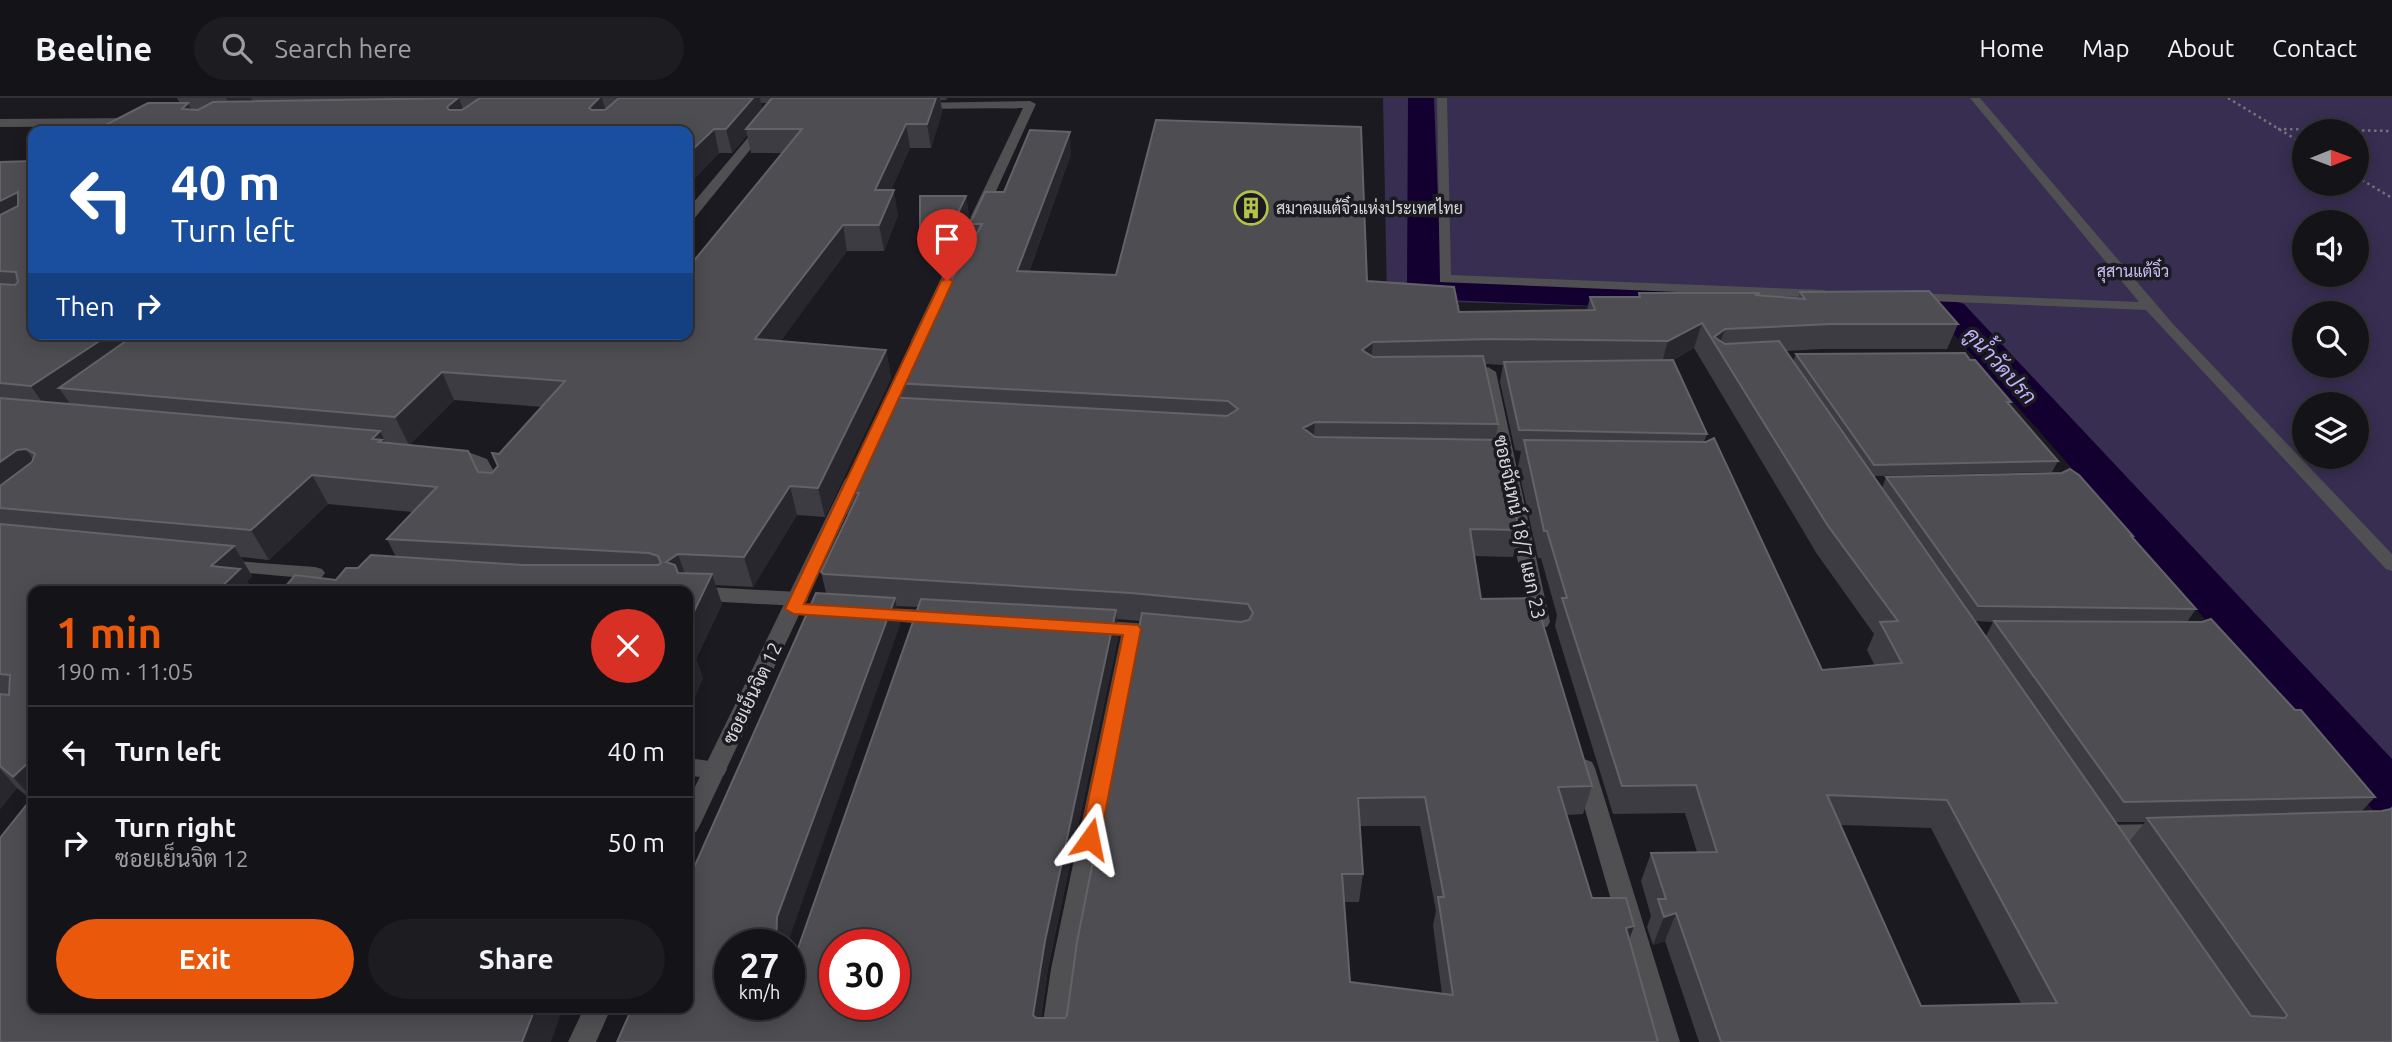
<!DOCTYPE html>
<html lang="en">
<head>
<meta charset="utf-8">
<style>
  :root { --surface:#141418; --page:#1d1d21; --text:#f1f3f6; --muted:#9d9ea2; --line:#333337; --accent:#ea580c }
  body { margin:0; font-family:Ubuntu,Sarabun,sans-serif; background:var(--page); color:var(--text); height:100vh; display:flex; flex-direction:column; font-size:26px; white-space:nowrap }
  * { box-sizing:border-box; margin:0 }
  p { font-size:23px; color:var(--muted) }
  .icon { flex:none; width:38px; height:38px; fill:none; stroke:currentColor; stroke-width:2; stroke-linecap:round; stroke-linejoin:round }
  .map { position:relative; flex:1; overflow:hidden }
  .side { position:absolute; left:28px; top:488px; width:665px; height:427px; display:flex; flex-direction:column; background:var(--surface); border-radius:14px; box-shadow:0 4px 18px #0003,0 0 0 2px var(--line) }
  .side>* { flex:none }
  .hud { position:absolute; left:28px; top:28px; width:665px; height:214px; border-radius:14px; box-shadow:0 4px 18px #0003,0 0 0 2px var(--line); background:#1a4fa0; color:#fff; overflow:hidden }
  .needle { width:46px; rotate:89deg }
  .tools { position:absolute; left:2292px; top:21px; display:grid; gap:14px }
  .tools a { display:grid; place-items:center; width:77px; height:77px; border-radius:50%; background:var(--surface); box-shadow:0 4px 18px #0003,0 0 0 2px var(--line); font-size:35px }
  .speed { position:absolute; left:714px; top:831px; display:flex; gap:14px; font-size:35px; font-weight:700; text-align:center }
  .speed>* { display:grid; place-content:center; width:91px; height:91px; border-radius:50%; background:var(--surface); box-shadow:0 4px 18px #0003,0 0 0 2px var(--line); line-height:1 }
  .speed small { font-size:18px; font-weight:400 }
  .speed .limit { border:10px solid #d22; background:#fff; color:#111 }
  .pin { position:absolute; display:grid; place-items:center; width:60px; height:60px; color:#fff; margin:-72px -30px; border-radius:50% 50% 50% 0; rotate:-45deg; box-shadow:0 0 7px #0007 }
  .pin .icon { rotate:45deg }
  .me { position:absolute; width:77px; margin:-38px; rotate:12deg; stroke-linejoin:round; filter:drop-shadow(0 0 5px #0008) }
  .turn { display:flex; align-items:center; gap:24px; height:147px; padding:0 28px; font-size:32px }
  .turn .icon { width:91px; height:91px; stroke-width:2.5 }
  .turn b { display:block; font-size:49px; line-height:60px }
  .then { display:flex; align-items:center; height:66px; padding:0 28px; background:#0003; gap:14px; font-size:26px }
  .round { display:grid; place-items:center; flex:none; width:74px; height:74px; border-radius:37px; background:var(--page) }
  .head { display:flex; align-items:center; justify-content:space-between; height:119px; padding:0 28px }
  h1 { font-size:42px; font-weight:600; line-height:52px; color:var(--accent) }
  .button { display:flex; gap:14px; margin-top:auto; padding:14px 28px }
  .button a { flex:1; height:80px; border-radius:42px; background:var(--accent); color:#fff; font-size:28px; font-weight:600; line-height:80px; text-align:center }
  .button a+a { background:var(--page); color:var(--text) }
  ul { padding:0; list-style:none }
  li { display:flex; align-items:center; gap:21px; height:91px; padding:0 28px; border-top:2px solid var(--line) }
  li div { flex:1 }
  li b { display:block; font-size:26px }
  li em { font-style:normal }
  header { display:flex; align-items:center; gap:42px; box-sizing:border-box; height:98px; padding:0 35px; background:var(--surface); border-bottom:2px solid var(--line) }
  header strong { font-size:33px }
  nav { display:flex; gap:38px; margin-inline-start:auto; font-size:24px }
  .search { width:490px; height:63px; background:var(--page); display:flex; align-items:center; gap:18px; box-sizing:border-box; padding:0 24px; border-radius:38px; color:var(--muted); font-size:26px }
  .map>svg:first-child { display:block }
</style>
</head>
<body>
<header>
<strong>Beeline</strong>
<div class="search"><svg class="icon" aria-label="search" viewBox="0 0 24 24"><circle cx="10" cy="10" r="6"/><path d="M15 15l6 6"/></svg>Search here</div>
<nav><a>Home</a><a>Map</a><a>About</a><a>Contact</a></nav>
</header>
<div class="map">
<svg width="2392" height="944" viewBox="0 0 2392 944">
  <rect width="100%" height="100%" fill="#1b1a20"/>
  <path fill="#382e52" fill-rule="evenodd" d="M 1383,0 L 2392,0 L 2392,722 L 1942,219 L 1387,202 ZM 2305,33 L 2357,33 L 2357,86 L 2305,86 ZM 2305,124 L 2357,124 L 2357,177 L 2305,177 ZM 2305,215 L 2357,215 L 2357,268 L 2305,268 ZM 2305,306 L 2357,306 L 2357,359 L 2305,359 Z"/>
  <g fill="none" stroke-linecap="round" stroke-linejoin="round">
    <g fill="#130031" fill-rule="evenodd">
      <path d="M 1408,0 L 1434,0 L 1441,181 L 1668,191 L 1680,194 L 1685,201 L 1680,208 L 1668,211 L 1424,201 L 1412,198 L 1407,191 Z"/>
      <path d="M 1883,199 L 1952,202 L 1964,206 L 2392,661 L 2392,718 L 2373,712 L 1942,223 L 1871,217 L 1865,210 L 1871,203 Z"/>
    </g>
    <g stroke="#747378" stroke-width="2.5" stroke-dasharray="2.5 3.5" stroke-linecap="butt">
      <path d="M 2228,0 L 2305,47"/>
      <path d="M 2278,31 L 2392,33"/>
      <path d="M 2357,79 L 2392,100"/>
    </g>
    <g fill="#505053" fill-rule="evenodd">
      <path d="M 1437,0 L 1447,0 L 1451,177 L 1824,192 L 1831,196 L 1824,200 L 1440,184 Z"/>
      <path d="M 1970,0 L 1980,0 L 2173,226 L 2392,456 L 2392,473 L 2386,471 L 2146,212 L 1906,202 L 1904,199 L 1911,195 L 2139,204 Z"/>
    </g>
    <g fill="#505053" fill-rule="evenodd">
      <path d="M 762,23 L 772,25 L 693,122 L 688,123 L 688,111 Z"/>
      <path d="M 1488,269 L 1496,274 L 1550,524 L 1547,529 L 1533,529 L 1530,524 L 1480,274 Z"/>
      <path d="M 445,352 L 468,354 L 487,361 L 507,397 L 504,401 L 492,401 L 474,369 L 466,364 L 439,361 L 436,357 L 439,353 Z"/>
      <path d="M 222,462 L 315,469 L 322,471 L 325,475 L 322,479 L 315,481 L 215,472 L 212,468 L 215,464 Z"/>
      <path d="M 688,488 L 798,494 L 805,496 L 808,501 L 805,506 L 798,508 L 688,502 L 688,494 L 679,494 Z"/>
      <path d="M 872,509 L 939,513 L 946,515 L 949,520 L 946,525 L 939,527 L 865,521 L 862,516 L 865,511 Z"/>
      <path d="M 1092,522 L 1163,527 L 1170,529 L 1173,534 L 1170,539 L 1141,539 L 1077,871 L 1068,944 L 1040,944 L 1051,871 L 1121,538 L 1085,534 L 1082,529 L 1085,524 Z"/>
      <path d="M 688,660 L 724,665 L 727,671 L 724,677 L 716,680 L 688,678 Z"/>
      <path d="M 1584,661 L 1592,664 L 1595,670 L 1680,944 L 1652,944 L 1573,670 L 1576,664 Z"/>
      <path d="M 2159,726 L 2167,729 L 2171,736 L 2167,743 L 2159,746 L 2104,747 L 2096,744 L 2092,737 L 2096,730 L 2104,727 Z"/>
    </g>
    <g fill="#505053" fill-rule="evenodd">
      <path d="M 1030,3 L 1036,6 L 927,243 L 919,248 L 914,246 L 911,243 L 1023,10 L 916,11 L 910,8 L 916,5 Z"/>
      <path d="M 0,21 L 137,20 L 143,24 L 137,28 L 0,29 Z"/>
      <path d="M 854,376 L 863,381 L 700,727 L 696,734 L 688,736 L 688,703 L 845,381 Z"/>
      <path d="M 584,910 L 611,910 L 596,944 L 568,944 Z"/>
    </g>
  </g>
  <g fill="#3d3c42" fill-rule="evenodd">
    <path d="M 177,0 L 947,0 L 946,2 L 941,2 L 942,14 L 931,50 L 910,50 L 891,92 L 898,117 L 884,153 L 847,153 L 780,243 L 886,252 L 891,280 L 825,419 L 797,417 L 753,489 L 715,487 L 722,506 L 696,561 L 703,580 L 688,613 L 688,494 L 336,482 L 358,470 L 396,459 L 387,441 L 413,414 L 328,406 L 269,462 L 241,459 L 252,478 L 247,483 L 254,494 L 33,494 L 33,703 L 17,690 L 0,711 L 0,64 L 33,236 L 629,241 L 782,55 L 751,55 L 747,37 L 732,55 L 719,55 L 688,87 L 688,33 L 94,33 L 180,5 ZM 761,5 L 768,5 L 762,12 ZM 454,302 L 542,309 L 499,356 L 498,368 L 492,375 L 478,374 L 409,347 Z"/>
    <path d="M 1071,56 L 1029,174 L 1116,177 L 1367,183 L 1459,214 L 1587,212 L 1590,199 L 1638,199 L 1639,195 L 1760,195 L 1759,198 L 1798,200 L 1800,194 L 1958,226 L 1947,251 L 1822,251 L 1786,253 L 1793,263 L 1796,256 L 2011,304 L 2009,306 L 2058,363 L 2052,374 L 1874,378 L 1882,390 L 1886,379 L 2133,438 L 2133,439 L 2196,511 L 2187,524 L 2375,699 L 2361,714 L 2382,713 L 2389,712 L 2392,709 L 2392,944 L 1699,944 L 1665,843 L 1653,847 L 1647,829 L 1651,818 L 1641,783 L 1651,755 L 1697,754 L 1685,715 L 1613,716 L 1555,528 L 1557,517 L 1541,460 L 1538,460 L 1518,369 L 1521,353 L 1515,352 L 1500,284 L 1503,267 L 1488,266 L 1485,266 L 1498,326 L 1495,342 L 1519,432 L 1513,459 L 1474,458 L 1481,501 L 1592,688 L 1583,716 L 1567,717 L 1592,800 L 1634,828 L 1629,841 L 1658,944 L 617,944 L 826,495 L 821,474 L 848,419 L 842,394 L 897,300 L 894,285 L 972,144 L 970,126 L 1004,94 ZM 1694,250 L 1817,456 L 1874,536 L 1867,552 L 1875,568 L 1822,572 L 1704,344 L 1707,336 L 1673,262 ZM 896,508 L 918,509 L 795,859 L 790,868 L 789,906 L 775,918 L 762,919 L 766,906 L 730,906 L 730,847 L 900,527 ZM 1117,521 L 1140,523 L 1067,917 L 1065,920 L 1041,920 L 1048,870 L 1118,540 ZM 1975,523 L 1993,524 L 1986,538 ZM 2116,724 L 2145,724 L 2129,744 ZM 1840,727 L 1931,730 L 2021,905 L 1921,908 ZM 1360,728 L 1420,728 L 1436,813 L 1433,827 L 1442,896 L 1350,884 L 1344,804 L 1359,804 L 1363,776 Z"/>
    <path d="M 966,98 L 969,118 L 953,150 L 923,149 L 920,129 Z"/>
  </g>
  <g fill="#28272d">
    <path d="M 226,0 L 251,0 L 252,2 L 233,14 Z"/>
    <path d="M 459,0 L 467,23 L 455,33 L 447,9 Z"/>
    <path d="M 599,0 L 602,0 L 608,20 L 596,33 L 589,10 Z"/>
    <path d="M 753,0 L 760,0 L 763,17 L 746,31 L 747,37 L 732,55 L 726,31 Z"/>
    <path d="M 936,0 L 940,0 L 942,14 L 931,50 L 927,26 Z"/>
    <path d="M 188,5 L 200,28 L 182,11 Z"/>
    <path d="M 906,26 L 910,50 L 880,117 L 875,92 Z"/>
    <path d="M 714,31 L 719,55 L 688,87 L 688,56 Z"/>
    <path d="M 1070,34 L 1071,56 L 1020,198 L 1017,173 Z"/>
    <path d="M 894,92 L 898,117 L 884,153 L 879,127 Z"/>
    <path d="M 18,94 L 33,120 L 0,136 L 0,103 Z"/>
    <path d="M 966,98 L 969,118 L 953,150 L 951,130 Z"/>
    <path d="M 843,127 L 847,153 L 762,269 L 755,241 Z"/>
    <path d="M 1702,225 L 1694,250 L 1661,268 L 1668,243 Z"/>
    <path d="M 1725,231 L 1718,251 L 1714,239 Z"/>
    <path d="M 110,236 L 167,236 L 59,290 L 69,304 L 50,316 L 31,288 Z"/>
    <path d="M 1373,244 L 1370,269 L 1362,252 Z"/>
    <path d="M 886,252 L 891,280 L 825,419 L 818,390 Z"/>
    <path d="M 442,274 L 454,302 L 409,347 L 395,319 Z"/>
    <path d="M 1315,324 L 1313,350 L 1303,330 Z"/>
    <path d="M 380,333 L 394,362 L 372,341 Z"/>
    <path d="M 26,351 L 46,380 L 0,410 L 0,364 L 17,352 Z"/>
    <path d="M 312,377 L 328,406 L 269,462 L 251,432 Z"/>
    <path d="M 790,388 L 797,417 L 753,489 L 744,459 Z"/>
    <path d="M 234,448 L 252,478 L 247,483 L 254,494 L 216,494 L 211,468 Z"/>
    <path d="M 678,456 L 688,485 L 666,464 Z"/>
    <path d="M 712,476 L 722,506 L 696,561 L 703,580 L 688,613 L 688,526 Z"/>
    <path d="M 895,500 L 900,527 L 787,847 L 776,847 L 777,819 Z"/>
    <path d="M 1116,512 L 1118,540 L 1048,870 L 1037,944 L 1033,917 L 1045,843 Z"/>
    <path d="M 33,660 L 33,701 L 13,679 Z"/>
    <path d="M 0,671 L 17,690 L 0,711 Z"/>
    <path d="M 1676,815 L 1665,843 L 1653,847 L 1664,819 Z"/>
    <path d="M 1634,828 L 1624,856 L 1626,830 Z"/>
    <path d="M 745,906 L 766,906 L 753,943 L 741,916 Z"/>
    <path d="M 535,910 L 563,910 L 551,944 L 522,944 Z"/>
  </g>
  <g fill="#4e4d52" stroke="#636268" stroke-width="2" fill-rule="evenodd">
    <path d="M 458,0 L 447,9 L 449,12 L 462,12 L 480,0 L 599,0 L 589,10 L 592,12 L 605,12 L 619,0 L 753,0 L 726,31 L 714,31 L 688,56 L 688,33 L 94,33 L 148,5 L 188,5 L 182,11 L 198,12 L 213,4 Z"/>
    <path d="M 772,0 L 936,0 L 927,26 L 906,26 L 875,92 L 894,92 L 879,127 L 843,127 L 755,241 L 886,252 L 818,390 L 790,388 L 744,459 L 678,456 L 666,464 L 675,467 L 678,475 L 712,476 L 688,526 L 688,494 L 281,494 L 295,477 L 336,482 L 346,470 L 358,470 L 371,457 L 523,467 L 658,467 L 661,465 L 658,458 L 649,455 L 387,441 L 437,389 L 312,377 L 251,432 L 0,410 L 0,388 L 32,364 L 35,356 L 26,351 L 17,352 L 0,364 L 0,300 L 380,333 L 372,341 L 382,342 L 379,344 L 468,353 L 478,374 L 492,375 L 498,368 L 492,355 L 499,356 L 565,283 L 442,274 L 395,319 L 59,290 L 136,236 L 563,236 L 629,241 L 633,236 L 688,236 L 688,170 L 802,31 L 746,31 Z"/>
    <path d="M 1156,22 L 1361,29 L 1367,183 L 1454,189 L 1459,214 L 1595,212 L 1590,199 L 1640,199 L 1639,195 L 1760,195 L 1755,197 L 1805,201 L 1800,194 L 1929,193 L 1958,226 L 1831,226 L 1725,231 L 1714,239 L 1725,246 L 1779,243 L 2251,918 L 2285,920 L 2287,917 L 2147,720 L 2382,713 L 2391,711 L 2392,710 L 2392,944 L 1721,944 L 1676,815 L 1664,819 L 1658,801 L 1666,801 L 1651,755 L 1717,754 L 1696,687 L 1622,688 L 1562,500 L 1567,500 L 1547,433 L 1544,433 L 1524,342 L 1706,344 L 1714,340 L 1822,572 L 1902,565 L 1880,524 L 1898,523 L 1828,428 L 1702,225 L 1668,243 L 1492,241 L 1373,244 L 1362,252 L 1373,259 L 1483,258 L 1498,326 L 1315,324 L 1303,330 L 1315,339 L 1501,342 L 1519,432 L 1470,431 L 1481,501 L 1535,500 L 1592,688 L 1558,689 L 1592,800 L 1626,800 L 1634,828 L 1626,830 L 1658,944 L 617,944 L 632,910 L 688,910 L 688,783 L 816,495 L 895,500 L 777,819 L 776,847 L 730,847 L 730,906 L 745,906 L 741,916 L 744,920 L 775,918 L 779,906 L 789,906 L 789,868 L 795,859 L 921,501 L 1116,512 L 1045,843 L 1033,917 L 1036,920 L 1065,920 L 1067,917 L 1077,844 L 1142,515 L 1241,524 L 1249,522 L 1253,515 L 1248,506 L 1131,495 L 824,476 L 821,474 L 859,395 L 842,394 L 887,299 L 1227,318 L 1238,311 L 1228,303 L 894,285 L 982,126 L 970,126 L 985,94 L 1004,94 L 1030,32 L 1070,34 L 1017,173 L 1116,177 ZM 1827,697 L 1947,702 L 2057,905 L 1921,908 ZM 1425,699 L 1444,799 L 1438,799 L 1453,897 L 1350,884 L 1342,776 L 1363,776 L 1358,700 ZM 835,847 L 894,847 L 894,906 L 835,906 Z"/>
    <path d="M 33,63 L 33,236 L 110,236 L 31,288 L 0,285 L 0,186 L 15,187 L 18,184 L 16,174 L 0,173 L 0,117 L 18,108 L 18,94 L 0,103 L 0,64 Z"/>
    <path d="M 920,98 L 966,98 L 951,130 L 920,129 Z"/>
    <path d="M 1965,255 L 1970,262 L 1975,262 L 2011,304 L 2007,304 L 2058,363 L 1874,367 L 1796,256 Z"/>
    <path d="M 1673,262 L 1707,336 L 1519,332 L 1504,264 Z"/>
    <path d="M 2070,371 L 2079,377 L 2133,438 L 2131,438 L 2196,511 L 1978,508 L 1886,379 L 2062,375 Z"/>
    <path d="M 0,426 L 234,448 L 211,468 L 240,471 L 216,494 L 33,494 L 33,660 L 13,679 L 0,668 L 0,596 L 9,597 L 10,577 L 0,576 Z"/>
    <path d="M 2211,521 L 2295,612 L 2301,612 L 2375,699 L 2124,704 L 1994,523 L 2202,524 Z"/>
    <path d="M 688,550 L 692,550 L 688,559 Z"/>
    <path d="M 28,705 L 33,705 L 33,910 L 535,910 L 522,944 L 0,944 L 0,740 Z"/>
  </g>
  <path fill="#ea580c" stroke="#983908" stroke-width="2" d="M 947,180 L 953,183 L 804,506 L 1138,527 L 1141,531 L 1100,741 L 1097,746 L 1090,749 L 1083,746 L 1080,741 L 1123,537 L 794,516 L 785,511 L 941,183 Z"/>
  <defs>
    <symbol id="building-ring" viewBox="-11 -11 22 22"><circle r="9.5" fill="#1b1a20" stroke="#b5c24a" stroke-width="1.5"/><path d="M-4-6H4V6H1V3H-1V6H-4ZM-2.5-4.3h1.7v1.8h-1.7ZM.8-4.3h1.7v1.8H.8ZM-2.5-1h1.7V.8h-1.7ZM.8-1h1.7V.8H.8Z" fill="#b5c24a"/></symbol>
  </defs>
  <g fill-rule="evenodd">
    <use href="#building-ring" x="1232" y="91" width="38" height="38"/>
  </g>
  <g text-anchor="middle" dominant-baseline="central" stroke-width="7" stroke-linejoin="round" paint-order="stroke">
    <g font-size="16" fill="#d9d8dc" stroke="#1b1a20" text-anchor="start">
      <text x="1276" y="110">สมาคมแต้จิ๋วแห่งประเทศไทย</text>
    </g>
    <g font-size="16" fill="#ccc0f7" stroke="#1b1a20">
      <text x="2133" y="173">สุสานแต้จิ๋ว</text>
    </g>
    <g font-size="19" fill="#d9d8dc" stroke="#1b1a20">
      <text transform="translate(1520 429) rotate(78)">ซอยจันทน์ 18/7 แยก 23</text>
      <text transform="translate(752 595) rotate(-64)">ซอยเย็นจิต 12</text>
    </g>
    <g font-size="21" font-style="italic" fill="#c3b2fa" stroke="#1b1a20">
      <text transform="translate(2001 267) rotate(48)">คูน้ำวัดปรก</text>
    </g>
  </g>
</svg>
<div class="tools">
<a><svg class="needle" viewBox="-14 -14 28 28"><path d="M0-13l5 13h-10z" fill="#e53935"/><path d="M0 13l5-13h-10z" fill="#9d9ea2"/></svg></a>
<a><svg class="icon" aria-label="sound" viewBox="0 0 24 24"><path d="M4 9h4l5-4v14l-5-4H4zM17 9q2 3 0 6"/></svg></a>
<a><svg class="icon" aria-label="search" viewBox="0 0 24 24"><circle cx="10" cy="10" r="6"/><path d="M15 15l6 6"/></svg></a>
<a><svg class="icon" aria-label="layers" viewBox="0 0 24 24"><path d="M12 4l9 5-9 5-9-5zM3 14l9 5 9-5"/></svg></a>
</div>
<div class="speed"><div>27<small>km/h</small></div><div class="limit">30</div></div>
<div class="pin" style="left:947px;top:183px;background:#d93025"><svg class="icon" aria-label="arrive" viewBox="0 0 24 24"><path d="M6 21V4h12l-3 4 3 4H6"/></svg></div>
<svg class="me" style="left:1090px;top:741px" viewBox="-20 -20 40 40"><path d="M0-17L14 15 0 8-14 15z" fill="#ea580c" stroke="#fff" stroke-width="4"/></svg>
<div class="hud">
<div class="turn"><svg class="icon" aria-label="left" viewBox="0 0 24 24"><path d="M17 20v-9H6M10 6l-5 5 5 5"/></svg><div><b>40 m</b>Turn left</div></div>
<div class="then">Then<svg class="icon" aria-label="right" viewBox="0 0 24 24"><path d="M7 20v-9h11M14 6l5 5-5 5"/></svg></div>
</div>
<section class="side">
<div class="head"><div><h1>1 min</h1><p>190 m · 11:05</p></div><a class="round" style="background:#d93025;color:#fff"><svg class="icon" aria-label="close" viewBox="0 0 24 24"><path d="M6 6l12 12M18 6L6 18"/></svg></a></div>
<ul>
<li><svg class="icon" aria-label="left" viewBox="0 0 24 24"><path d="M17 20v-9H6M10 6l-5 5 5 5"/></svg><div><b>Turn left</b></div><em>40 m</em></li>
<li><svg class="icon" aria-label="right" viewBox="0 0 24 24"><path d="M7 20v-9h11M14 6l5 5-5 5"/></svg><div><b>Turn right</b><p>ซอยเย็นจิต 12</p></div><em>50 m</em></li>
</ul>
<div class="button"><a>Exit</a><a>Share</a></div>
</section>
</div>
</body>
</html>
